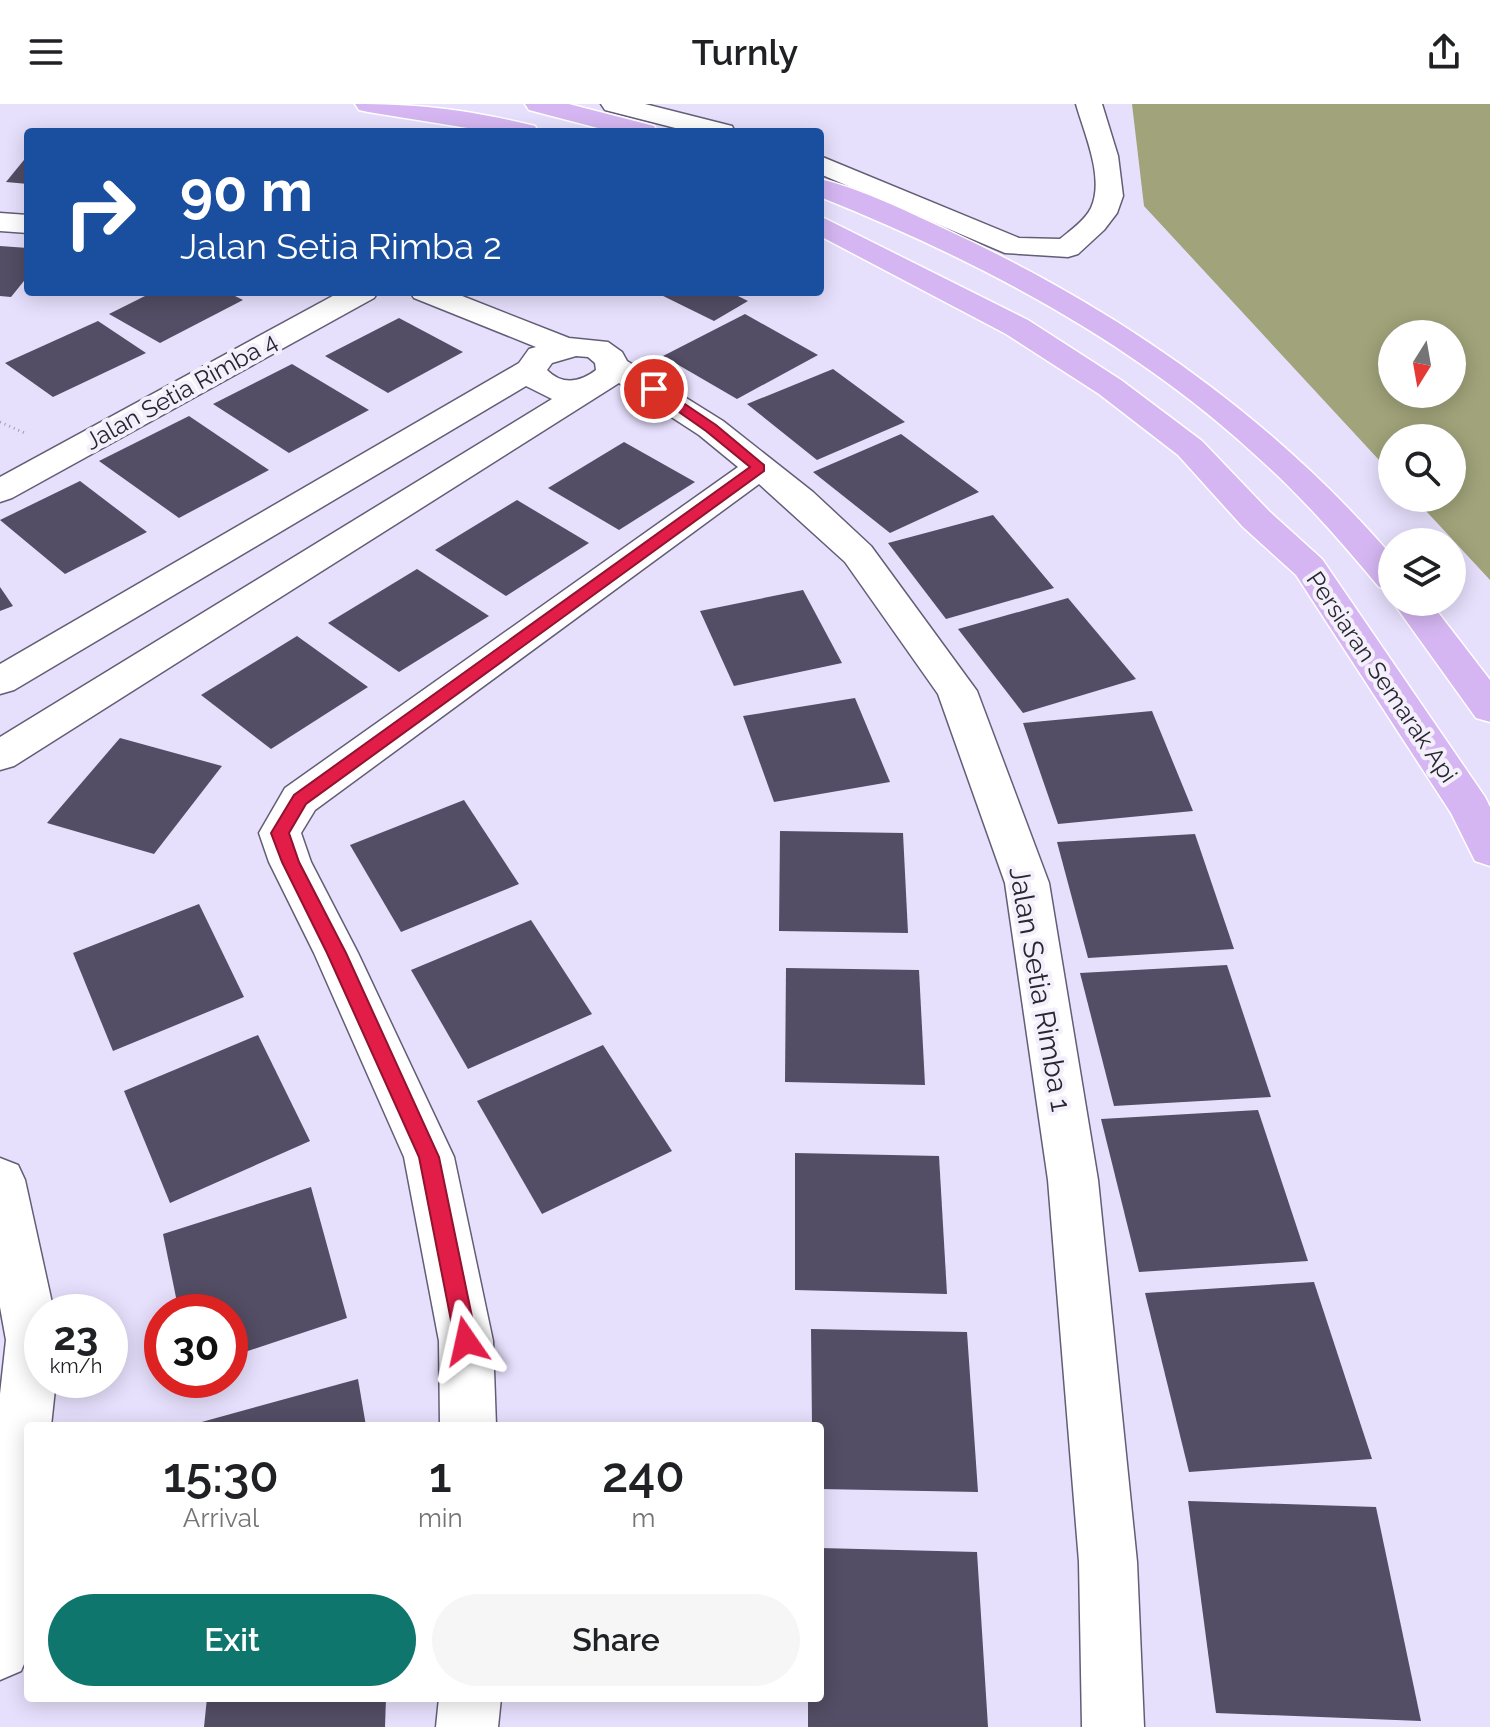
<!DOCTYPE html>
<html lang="en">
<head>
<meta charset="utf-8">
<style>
  :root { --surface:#fff; --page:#f6f6f6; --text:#202124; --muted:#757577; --accent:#0f766e }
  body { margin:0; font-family:Raleway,sans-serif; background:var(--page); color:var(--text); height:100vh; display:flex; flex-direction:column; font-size:30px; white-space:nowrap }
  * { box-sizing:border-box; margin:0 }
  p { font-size:26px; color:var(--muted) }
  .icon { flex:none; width:44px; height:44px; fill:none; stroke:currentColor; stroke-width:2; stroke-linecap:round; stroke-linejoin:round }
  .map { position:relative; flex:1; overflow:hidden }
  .drawer { position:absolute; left:24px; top:1318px; width:800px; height:280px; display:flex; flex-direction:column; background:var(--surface); border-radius:8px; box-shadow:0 4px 20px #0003 }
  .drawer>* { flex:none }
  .banner { position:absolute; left:24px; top:24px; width:800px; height:168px; border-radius:8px; box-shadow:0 4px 20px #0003; background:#1a4fa0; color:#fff; overflow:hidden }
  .needle { width:52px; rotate:191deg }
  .buttons { position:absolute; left:1378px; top:216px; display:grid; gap:16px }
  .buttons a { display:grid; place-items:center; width:88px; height:88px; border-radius:50%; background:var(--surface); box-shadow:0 4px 20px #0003; font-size:40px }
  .speed { position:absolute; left:24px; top:1190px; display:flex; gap:16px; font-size:40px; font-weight:700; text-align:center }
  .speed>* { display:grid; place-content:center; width:104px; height:104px; border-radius:50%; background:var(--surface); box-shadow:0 4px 20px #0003; line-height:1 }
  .speed small { font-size:20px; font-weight:400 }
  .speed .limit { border:12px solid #d22; background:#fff; color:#111 }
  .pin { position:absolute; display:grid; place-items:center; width:68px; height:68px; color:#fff; margin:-34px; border:4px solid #fff; border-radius:50%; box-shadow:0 2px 8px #0007 }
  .me { position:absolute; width:88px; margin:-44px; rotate:349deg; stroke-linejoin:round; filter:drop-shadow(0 0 6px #0008) }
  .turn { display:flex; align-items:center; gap:28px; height:168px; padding:0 24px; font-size:36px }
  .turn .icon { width:104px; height:104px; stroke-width:2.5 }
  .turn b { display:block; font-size:56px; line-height:68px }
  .eta { display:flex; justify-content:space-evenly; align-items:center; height:136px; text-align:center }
  .eta b { font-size:48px; font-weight:600; line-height:56px }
  .cta { display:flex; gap:16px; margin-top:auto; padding:16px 24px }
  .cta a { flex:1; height:92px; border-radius:48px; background:var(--accent); color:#fff; font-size:32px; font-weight:600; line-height:92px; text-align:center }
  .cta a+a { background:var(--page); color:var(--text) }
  header { display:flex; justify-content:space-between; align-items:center; height:104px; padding:0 24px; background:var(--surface); font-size:36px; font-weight:600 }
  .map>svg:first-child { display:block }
</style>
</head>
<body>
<header><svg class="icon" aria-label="menu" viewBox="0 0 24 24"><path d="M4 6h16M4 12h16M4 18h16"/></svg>Turnly<svg class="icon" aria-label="share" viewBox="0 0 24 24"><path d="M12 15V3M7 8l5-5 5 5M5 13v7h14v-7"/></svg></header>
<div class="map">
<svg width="1490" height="1623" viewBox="0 0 1490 1623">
  <rect width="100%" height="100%" fill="#e7e0fd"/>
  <path fill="#a1a37a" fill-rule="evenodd" d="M 1132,0 L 1490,0 L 1490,476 L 1414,394 L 1452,394 L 1452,334 L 1392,334 L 1392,370 L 1144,102 ZM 1392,230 L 1452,230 L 1452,290 L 1392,290 Z"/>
  <g fill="#534d65">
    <path d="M 28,51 L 28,80 L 6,78 Z"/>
    <path d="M 0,142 L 28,144 L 28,172 L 11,193 L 0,192 Z"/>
    <path d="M 153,188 L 227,188 L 243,196 L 160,239 L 109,210 Z"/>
    <path d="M 655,188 L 730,188 L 748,197 L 714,217 Z"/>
    <path d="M 745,210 L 818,251 L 737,295 L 663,252 Z"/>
    <path d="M 399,214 L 463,248 L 388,289 L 325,252 Z"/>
    <path d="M 98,217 L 146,249 L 53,293 L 5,259 Z"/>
    <path d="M 292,260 L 369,306 L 289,349 L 213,300 Z"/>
    <path d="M 833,265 L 905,318 L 817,356 L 747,300 Z"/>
    <path d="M 189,312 L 269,366 L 179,414 L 99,357 Z"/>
    <path d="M 901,330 L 979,388 L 890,429 L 813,368 Z"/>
    <path d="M 624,338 L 695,378 L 619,426 L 548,384 Z"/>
    <path d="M 80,377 L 147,428 L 65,470 L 0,416 Z"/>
    <path d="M 517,396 L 589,439 L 506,492 L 435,446 Z"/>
    <path d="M 993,411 L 1054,484 L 946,515 L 888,439 Z"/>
    <path d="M 417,465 L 489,512 L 399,568 L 328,519 Z"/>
    <path d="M 0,483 L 13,502 L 0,507 Z"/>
    <path d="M 803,486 L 842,559 L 734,582 L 700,507 Z"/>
    <path d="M 1068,494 L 1136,575 L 1023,609 L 958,525 Z"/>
    <path d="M 297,532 L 368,583 L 271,645 L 201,591 Z"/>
    <path d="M 855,594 L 890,678 L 774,698 L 743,612 Z"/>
    <path d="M 1152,607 L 1193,707 L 1058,720 L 1023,619 Z"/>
    <path d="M 120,634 L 222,662 L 154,750 L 47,719 Z"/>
    <path d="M 464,696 L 519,780 L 401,828 L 350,741 Z"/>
    <path d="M 780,727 L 903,729 L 908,829 L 779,827 Z"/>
    <path d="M 1195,730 L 1234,845 L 1088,854 L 1057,738 Z"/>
    <path d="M 199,800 L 244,893 L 113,947 L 73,849 Z"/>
    <path d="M 531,816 L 592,910 L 468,965 L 411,866 Z"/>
    <path d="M 1227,861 L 1271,993 L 1114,1002 L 1080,869 Z"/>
    <path d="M 786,864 L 919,866 L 925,981 L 785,978 Z"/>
    <path d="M 258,931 L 310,1037 L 170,1099 L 124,987 Z"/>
    <path d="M 603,941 L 672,1047 L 542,1110 L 477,997 Z"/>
    <path d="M 1258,1006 L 1308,1157 L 1139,1168 L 1101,1015 Z"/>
    <path d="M 795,1049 L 939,1052 L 947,1190 L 795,1186 Z"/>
    <path d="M 311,1083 L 347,1214 L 230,1253 L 230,1208 L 179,1208 L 163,1130 Z"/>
    <path d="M 1314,1178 L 1372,1355 L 1189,1368 L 1145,1189 Z"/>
    <path d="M 811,1225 L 967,1228 L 978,1388 L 820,1385 L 820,1322 L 812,1322 Z"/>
    <path d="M 358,1275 L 366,1322 L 198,1322 L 198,1319 Z"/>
    <path d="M 1188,1397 L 1376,1403 L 1421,1617 L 1216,1609 Z"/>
    <path d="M 820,1444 L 977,1448 L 988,1623 L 808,1623 L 808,1594 L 820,1594 Z"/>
    <path d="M 207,1594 L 386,1594 L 385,1623 L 204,1623 Z"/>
  </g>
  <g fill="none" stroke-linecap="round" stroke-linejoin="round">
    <defs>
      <g id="minor">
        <path d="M 601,0 L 645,0 L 732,22 L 735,28 L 691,28 L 605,6 Z"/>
        <path d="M 1076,0 L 1102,0 L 1118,52 L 1123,92 L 1117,109 L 1104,126 L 1078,150 L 1068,153 L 1005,149 L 820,70 L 820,52 L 1019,134 L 1060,135 C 1071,126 1085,116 1091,104 C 1105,74 1084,29 1076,0 Z"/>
        <path d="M 0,109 L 28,111 L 28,129 L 0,127 Z"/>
        <path d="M 340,188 L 378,188 L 374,194 L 12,394 L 0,398 L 0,373 Z"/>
        <path d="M 410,188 L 452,188 L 569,234 L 608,238 L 622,248 L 627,257 L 723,317 L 813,388 L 871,442 L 977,587 L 1049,779 L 1098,1076 L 1137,1458 L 1144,1623 L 1082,1623 L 1079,1458 L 1048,1076 L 1005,779 L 938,590 L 845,458 L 759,380 L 315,706 L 301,729 L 311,758 L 358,849 L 454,1053 L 493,1237 L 496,1322 L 440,1322 L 439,1237 L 404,1053 L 314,849 L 269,758 L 259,729 L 285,684 L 738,363 L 699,331 L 619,279 L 14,662 L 0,666 L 0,633 L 552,295 L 526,282 L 14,586 L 0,590 L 0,560 L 519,259 L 529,245 L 536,243 L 414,194 ZM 576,252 L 588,253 L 595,259 L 596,266 C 579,279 562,281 547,266 L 552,259 Z"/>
        <path d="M 0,1054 L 18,1061 L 25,1076 L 54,1208 L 42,1208 L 42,1276 L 56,1276 L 51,1322 L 28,1322 L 28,1551 L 21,1567 L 0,1576 L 0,1290 L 6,1236 L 0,1203 Z"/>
        <path d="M 439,1594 L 501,1594 L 498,1623 L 436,1623 Z"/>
      </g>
      <g id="major">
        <path d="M 355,0 C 422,0 469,6 535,22 L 538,28 L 492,28 L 368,8 L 359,6 Z"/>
        <path d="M 525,0 L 569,0 L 654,22 L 657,28 L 613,28 L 529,6 Z"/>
        <path d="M 820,75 C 864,86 908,108 949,127 C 1118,205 1270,311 1392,452 L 1392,487 L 1379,483 C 1343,440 1306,397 1264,359 C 1138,240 980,157 820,93 Z"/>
        <path d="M 820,112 L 1028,216 L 1121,276 L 1202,337 L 1269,407 L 1322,455 L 1485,693 L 1490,703 L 1490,762 L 1475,757 L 1451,709 L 1296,471 L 1243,423 L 1178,351 L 1099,290 L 1006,230 L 820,132 Z"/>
        <path d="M 1392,497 L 1430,498 L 1490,576 L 1490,618 L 1476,614 Z"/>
      </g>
    </defs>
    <use href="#minor" stroke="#635d76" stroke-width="3"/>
    <use href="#major" stroke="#fff" stroke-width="3"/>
    <path stroke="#a19bb2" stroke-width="3" stroke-dasharray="1 4" stroke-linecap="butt" d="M 0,318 L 27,330"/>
    <use href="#minor" fill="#fff" fill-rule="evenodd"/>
    <use href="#major" fill="#d5b6f2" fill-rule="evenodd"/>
  </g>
  <path fill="#e11d48" stroke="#92132f" stroke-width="2" d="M 649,282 L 658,282 L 716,321 L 764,361 L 764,367 L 306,700 L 289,729 L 299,758 L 346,849 L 439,1053 L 477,1237 L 474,1245 L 466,1248 L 459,1245 L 455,1237 L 419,1053 L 327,849 L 282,758 L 271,729 L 294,691 L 750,363 L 706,327 L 649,287 Z"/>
  <g text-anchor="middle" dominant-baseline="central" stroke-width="8" stroke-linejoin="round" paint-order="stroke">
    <g font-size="24" fill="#292631" stroke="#f3f0fc">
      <text transform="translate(181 287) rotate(-29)">Jalan Setia Rimba 4</text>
      <text transform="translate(1382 573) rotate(56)">Persiaran Semarak Api</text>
    </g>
    <g font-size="28" fill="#292631" stroke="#f3f0fc">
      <text transform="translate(1040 885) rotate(80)">Jalan Setia Rimba 1</text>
    </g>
  </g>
</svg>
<div class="buttons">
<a><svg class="needle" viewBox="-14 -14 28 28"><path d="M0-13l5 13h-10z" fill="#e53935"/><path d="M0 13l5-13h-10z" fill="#757577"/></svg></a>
<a><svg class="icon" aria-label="search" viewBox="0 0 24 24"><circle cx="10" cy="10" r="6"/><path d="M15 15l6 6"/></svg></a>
<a><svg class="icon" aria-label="layers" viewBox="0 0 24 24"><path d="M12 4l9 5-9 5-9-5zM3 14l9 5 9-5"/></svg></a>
</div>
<div class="speed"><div>23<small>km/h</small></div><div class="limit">30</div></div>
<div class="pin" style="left:654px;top:285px;background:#d93025"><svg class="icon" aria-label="arrive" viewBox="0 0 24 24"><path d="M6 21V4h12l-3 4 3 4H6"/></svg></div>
<svg class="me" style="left:466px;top:1237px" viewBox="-20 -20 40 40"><path d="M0-17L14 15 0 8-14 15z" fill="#e11d48" stroke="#fff" stroke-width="4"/></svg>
<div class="banner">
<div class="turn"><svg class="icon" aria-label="right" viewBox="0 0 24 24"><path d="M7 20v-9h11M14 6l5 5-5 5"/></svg><div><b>90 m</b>Jalan Setia Rimba 2</div></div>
</div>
<section class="drawer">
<div class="eta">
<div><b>15:30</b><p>Arrival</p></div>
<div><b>1</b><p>min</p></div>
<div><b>240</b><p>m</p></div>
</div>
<div class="cta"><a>Exit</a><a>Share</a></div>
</section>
</div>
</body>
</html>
